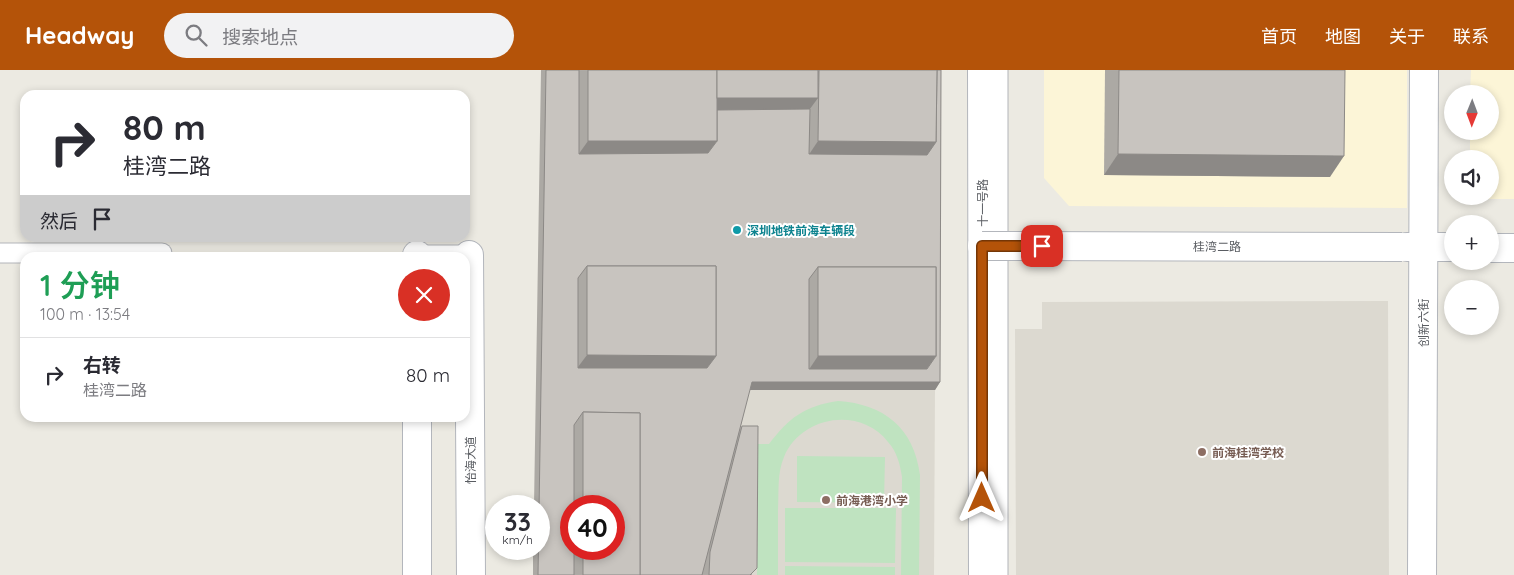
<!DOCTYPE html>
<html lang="zh">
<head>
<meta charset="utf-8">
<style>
  :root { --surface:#fff; --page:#f2f2f3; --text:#2b2b33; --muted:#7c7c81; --line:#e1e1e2; --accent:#b45309 }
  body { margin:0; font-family:Quicksand,"Noto Sans SC",sans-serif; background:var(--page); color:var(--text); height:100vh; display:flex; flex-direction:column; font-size:19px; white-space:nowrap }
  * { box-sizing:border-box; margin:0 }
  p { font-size:16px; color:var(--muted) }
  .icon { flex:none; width:28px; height:28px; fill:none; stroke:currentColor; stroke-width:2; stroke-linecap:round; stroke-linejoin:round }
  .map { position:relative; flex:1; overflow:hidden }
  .sheet { position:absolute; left:20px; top:182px; width:450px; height:170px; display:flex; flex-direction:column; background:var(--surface); border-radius:15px; box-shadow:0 2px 8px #0003 }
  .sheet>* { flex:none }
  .top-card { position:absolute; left:20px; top:20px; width:450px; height:152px; border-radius:15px; box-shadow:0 2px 8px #0003; background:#fff; color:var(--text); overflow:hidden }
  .needle { width:32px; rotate:181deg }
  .fabs { position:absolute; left:1444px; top:15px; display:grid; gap:10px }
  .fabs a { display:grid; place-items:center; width:55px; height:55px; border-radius:50%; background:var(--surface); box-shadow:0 2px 8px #0003; font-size:25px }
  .speed { position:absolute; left:485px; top:425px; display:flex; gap:10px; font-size:25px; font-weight:700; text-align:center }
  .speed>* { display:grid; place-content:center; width:65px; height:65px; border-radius:50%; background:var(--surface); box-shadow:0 2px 8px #0003; line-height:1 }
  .speed small { font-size:12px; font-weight:400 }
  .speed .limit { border:8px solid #d22; background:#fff; color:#111 }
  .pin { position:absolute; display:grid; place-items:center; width:42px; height:42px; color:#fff; margin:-21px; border-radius:10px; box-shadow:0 2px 8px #0006 }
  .me { position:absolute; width:55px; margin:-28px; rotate:0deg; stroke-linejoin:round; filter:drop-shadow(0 0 4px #0008) }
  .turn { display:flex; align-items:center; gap:18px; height:105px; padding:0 20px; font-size:22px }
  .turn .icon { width:65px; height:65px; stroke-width:2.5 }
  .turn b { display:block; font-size:35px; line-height:42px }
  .then { display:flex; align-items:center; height:48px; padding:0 20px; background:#0003; gap:10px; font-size:19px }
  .round { display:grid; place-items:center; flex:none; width:52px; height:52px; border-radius:26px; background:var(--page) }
  .summary { display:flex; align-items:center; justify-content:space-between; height:85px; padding:0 20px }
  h1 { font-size:30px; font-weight:600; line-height:38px; color:#1e9e55 }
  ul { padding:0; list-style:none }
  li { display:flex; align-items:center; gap:15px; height:75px; padding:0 20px; border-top:1px solid var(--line) }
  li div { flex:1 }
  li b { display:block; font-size:19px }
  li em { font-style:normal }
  header { display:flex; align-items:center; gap:30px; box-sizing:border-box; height:70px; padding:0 25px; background:var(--accent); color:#fff }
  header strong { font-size:24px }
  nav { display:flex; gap:28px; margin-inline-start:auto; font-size:18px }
  .search { width:350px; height:45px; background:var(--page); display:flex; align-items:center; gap:12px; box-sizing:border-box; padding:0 18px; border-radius:28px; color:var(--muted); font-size:19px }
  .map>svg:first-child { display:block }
</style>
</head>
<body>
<header>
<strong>Headway</strong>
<div class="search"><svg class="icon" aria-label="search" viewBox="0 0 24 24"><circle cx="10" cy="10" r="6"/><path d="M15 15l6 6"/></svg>搜索地点</div>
<nav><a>首页</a><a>地图</a><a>关于</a><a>联系</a></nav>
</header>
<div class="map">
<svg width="1514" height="505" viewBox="0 0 1514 505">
  <rect width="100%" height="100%" fill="#eceae2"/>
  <g fill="#fcf5d7">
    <path d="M 1044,0 L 1407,0 L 1407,138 L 1069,136 L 1044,108 Z"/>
    <path d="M 1471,0 L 1514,0 L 1514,129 L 1469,129 L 1469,126 L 1490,126 L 1490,89 L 1470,89 L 1470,61 L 1490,61 L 1490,24 L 1470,24 Z"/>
  </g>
  <g fill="#dcd9d0">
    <path d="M 1388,231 L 1389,505 L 1016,505 L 1015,259 L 1042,259 L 1042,232 Z"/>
    <path d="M 746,320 L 935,320 L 934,505 L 699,505 Z"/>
  </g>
  <g fill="#bfe3c0">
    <path d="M 838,331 C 884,334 914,358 920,405 L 919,505 L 901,505 L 902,407 C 900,394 897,382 888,372 C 860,336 801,346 784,387 C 777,403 779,422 778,440 C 778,462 778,483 778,505 L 757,505 L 758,374 L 769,374 C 789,348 804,336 838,331 Z"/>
    <path d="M 797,386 L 885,387 L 884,433 L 797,432 Z"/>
    <path d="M 785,438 L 896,438 L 895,493 L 785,492 Z"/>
    <path d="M 785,496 L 895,497 L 895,505 L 785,505 Z"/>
  </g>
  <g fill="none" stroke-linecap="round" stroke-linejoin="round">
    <defs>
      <g id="street">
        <path d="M 998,0 L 998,505"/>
        <path d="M 0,183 L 162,183"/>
        <path d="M 417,185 L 469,185"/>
      </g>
      <g id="secondary">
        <path d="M 982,0 L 983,505"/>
        <path d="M 1407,177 L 1452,177"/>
        <path d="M 1490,178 L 1514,178"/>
        <path d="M 417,185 L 417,188"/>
        <path d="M 469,185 L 471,505"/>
        <path d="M 417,505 L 417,348"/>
        <path d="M 1422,505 L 1424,0"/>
      </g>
    </defs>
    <use href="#street" stroke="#b2b4b9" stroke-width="21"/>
    <use href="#secondary" stroke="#b3b6bc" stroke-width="30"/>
    <use href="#street" stroke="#fff" stroke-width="19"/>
    <use href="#secondary" stroke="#fff" stroke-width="28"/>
    <defs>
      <path id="secondary-bridge" d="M 982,176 L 1402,177"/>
    </defs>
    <use href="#secondary-bridge" stroke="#b3b6bc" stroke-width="30" stroke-linecap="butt"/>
    <use href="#secondary-bridge" stroke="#fff" stroke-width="28"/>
  </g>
  <g fill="#aca9a4" fill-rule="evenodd">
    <path d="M 541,0 L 941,0 L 940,312 L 935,320 L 749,320 L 740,359 L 742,356 L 752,505 L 533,505 L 533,479 L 539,479 L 539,436 L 534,436 ZM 571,436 L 614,436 L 614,479 L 571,479 Z"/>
    <path d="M 1105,0 L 1345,0 L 1330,107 L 1104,105 Z"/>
  </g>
  <g fill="#8c8986">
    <path d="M 716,28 L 818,28 L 804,47 L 708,48 Z"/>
    <path d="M 588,71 L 717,71 L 702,91 L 573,92 Z"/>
    <path d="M 818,71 L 936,72 L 922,93 L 804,92 Z"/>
    <path d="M 1118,84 L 1344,86 L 1330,107 L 1104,105 Z"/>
    <path d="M 587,285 L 716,286 L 701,306 L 572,305 Z"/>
    <path d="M 818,286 L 936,286 L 921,307 L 804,307 Z"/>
    <path d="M 752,312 L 940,312 L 935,320 L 746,320 Z"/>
  </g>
  <g fill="#c8c4bf" stroke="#8c8986" fill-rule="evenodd">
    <path d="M 546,0 L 579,0 L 579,84 L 708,83 L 717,71 L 717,40 L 810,39 L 809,84 L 927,85 L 936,72 L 937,0 L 941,0 L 940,312 L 752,312 L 702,505 L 640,505 L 640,343 L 583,342 L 574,355 L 574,436 L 571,436 L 571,479 L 574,479 L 574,505 L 538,505 ZM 587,196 L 716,196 L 716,286 L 707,298 L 578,298 L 578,208 ZM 818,197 L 936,197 L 936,286 L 927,299 L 809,299 L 809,209 Z"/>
    <rect x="588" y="0" width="129" height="71"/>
    <rect x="717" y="0" width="101" height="28"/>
    <path d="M 819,0 L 937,0 L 936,72 L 818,71 Z"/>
    <path d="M 1119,0 L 1345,0 L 1344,86 L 1118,84 Z"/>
    <path d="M 587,196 L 716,196 L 716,286 L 587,285 Z"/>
    <rect x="818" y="197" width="118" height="89"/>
    <path d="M 583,342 L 640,343 L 640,505 L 583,505 L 583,479 L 614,479 L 614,436 L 583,436 Z"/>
    <path d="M 742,356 L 758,356 L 757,498 L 750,505 L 709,505 L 710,482 Z"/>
  </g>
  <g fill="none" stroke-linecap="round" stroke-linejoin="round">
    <defs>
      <path id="route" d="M 982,428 L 982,176 L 1042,176"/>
    </defs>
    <use href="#route" stroke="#753606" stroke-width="12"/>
    <use href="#route" stroke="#b45309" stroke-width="9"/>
  </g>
  <circle fill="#0f9aa8" stroke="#fff" stroke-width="2" cx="737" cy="160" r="5"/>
  <g fill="#8d6e63" stroke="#fff" stroke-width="2">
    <circle cx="1202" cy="382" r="5"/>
    <circle cx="826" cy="430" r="5"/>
  </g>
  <g text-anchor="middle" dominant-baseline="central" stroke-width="4" stroke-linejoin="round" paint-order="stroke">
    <g font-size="12" fill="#5a5d62" stroke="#fff">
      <text transform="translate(982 133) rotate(-90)">十一号路</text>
      <text x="1217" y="176">桂湾二路</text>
      <text transform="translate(1423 253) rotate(-90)">创新六街</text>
      <text transform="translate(470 390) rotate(-90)">怡海大道</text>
    </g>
    <g font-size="12" font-weight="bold" fill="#0d838f" stroke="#fff" text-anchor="start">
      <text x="747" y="160">深圳地铁前海车辆段</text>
    </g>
    <g font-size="12" font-weight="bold" fill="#785e54" stroke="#fff" text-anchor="start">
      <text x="1212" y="382">前海桂湾学校</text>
      <text x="836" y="430">前海港湾小学</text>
    </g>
  </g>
</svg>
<div class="fabs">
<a><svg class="needle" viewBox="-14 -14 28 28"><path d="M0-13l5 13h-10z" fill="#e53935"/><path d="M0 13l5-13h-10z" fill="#7c7c81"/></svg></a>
<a><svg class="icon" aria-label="sound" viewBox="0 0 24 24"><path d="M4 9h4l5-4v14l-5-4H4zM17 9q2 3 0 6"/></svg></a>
<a>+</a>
<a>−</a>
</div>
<div class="speed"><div>33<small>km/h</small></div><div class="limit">40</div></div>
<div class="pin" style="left:1042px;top:176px;background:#d93025"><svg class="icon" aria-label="arrive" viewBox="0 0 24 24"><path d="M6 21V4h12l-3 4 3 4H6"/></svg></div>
<svg class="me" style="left:982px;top:428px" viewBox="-20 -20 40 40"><path d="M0-17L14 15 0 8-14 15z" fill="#b45309" stroke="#fff" stroke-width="4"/></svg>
<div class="top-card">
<div class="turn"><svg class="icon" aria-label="right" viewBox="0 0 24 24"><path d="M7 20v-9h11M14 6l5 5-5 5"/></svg><div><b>80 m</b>桂湾二路</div></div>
<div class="then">然后<svg class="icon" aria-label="arrive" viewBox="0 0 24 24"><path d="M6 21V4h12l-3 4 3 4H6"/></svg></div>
</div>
<section class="sheet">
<div class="summary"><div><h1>1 分钟</h1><p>100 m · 13:54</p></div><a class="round" style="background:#d93025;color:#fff"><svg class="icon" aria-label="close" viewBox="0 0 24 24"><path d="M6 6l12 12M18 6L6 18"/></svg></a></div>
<ul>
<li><svg class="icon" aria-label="right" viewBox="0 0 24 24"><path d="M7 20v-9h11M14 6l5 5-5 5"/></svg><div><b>右转</b><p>桂湾二路</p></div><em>80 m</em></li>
</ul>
</section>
</div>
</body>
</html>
